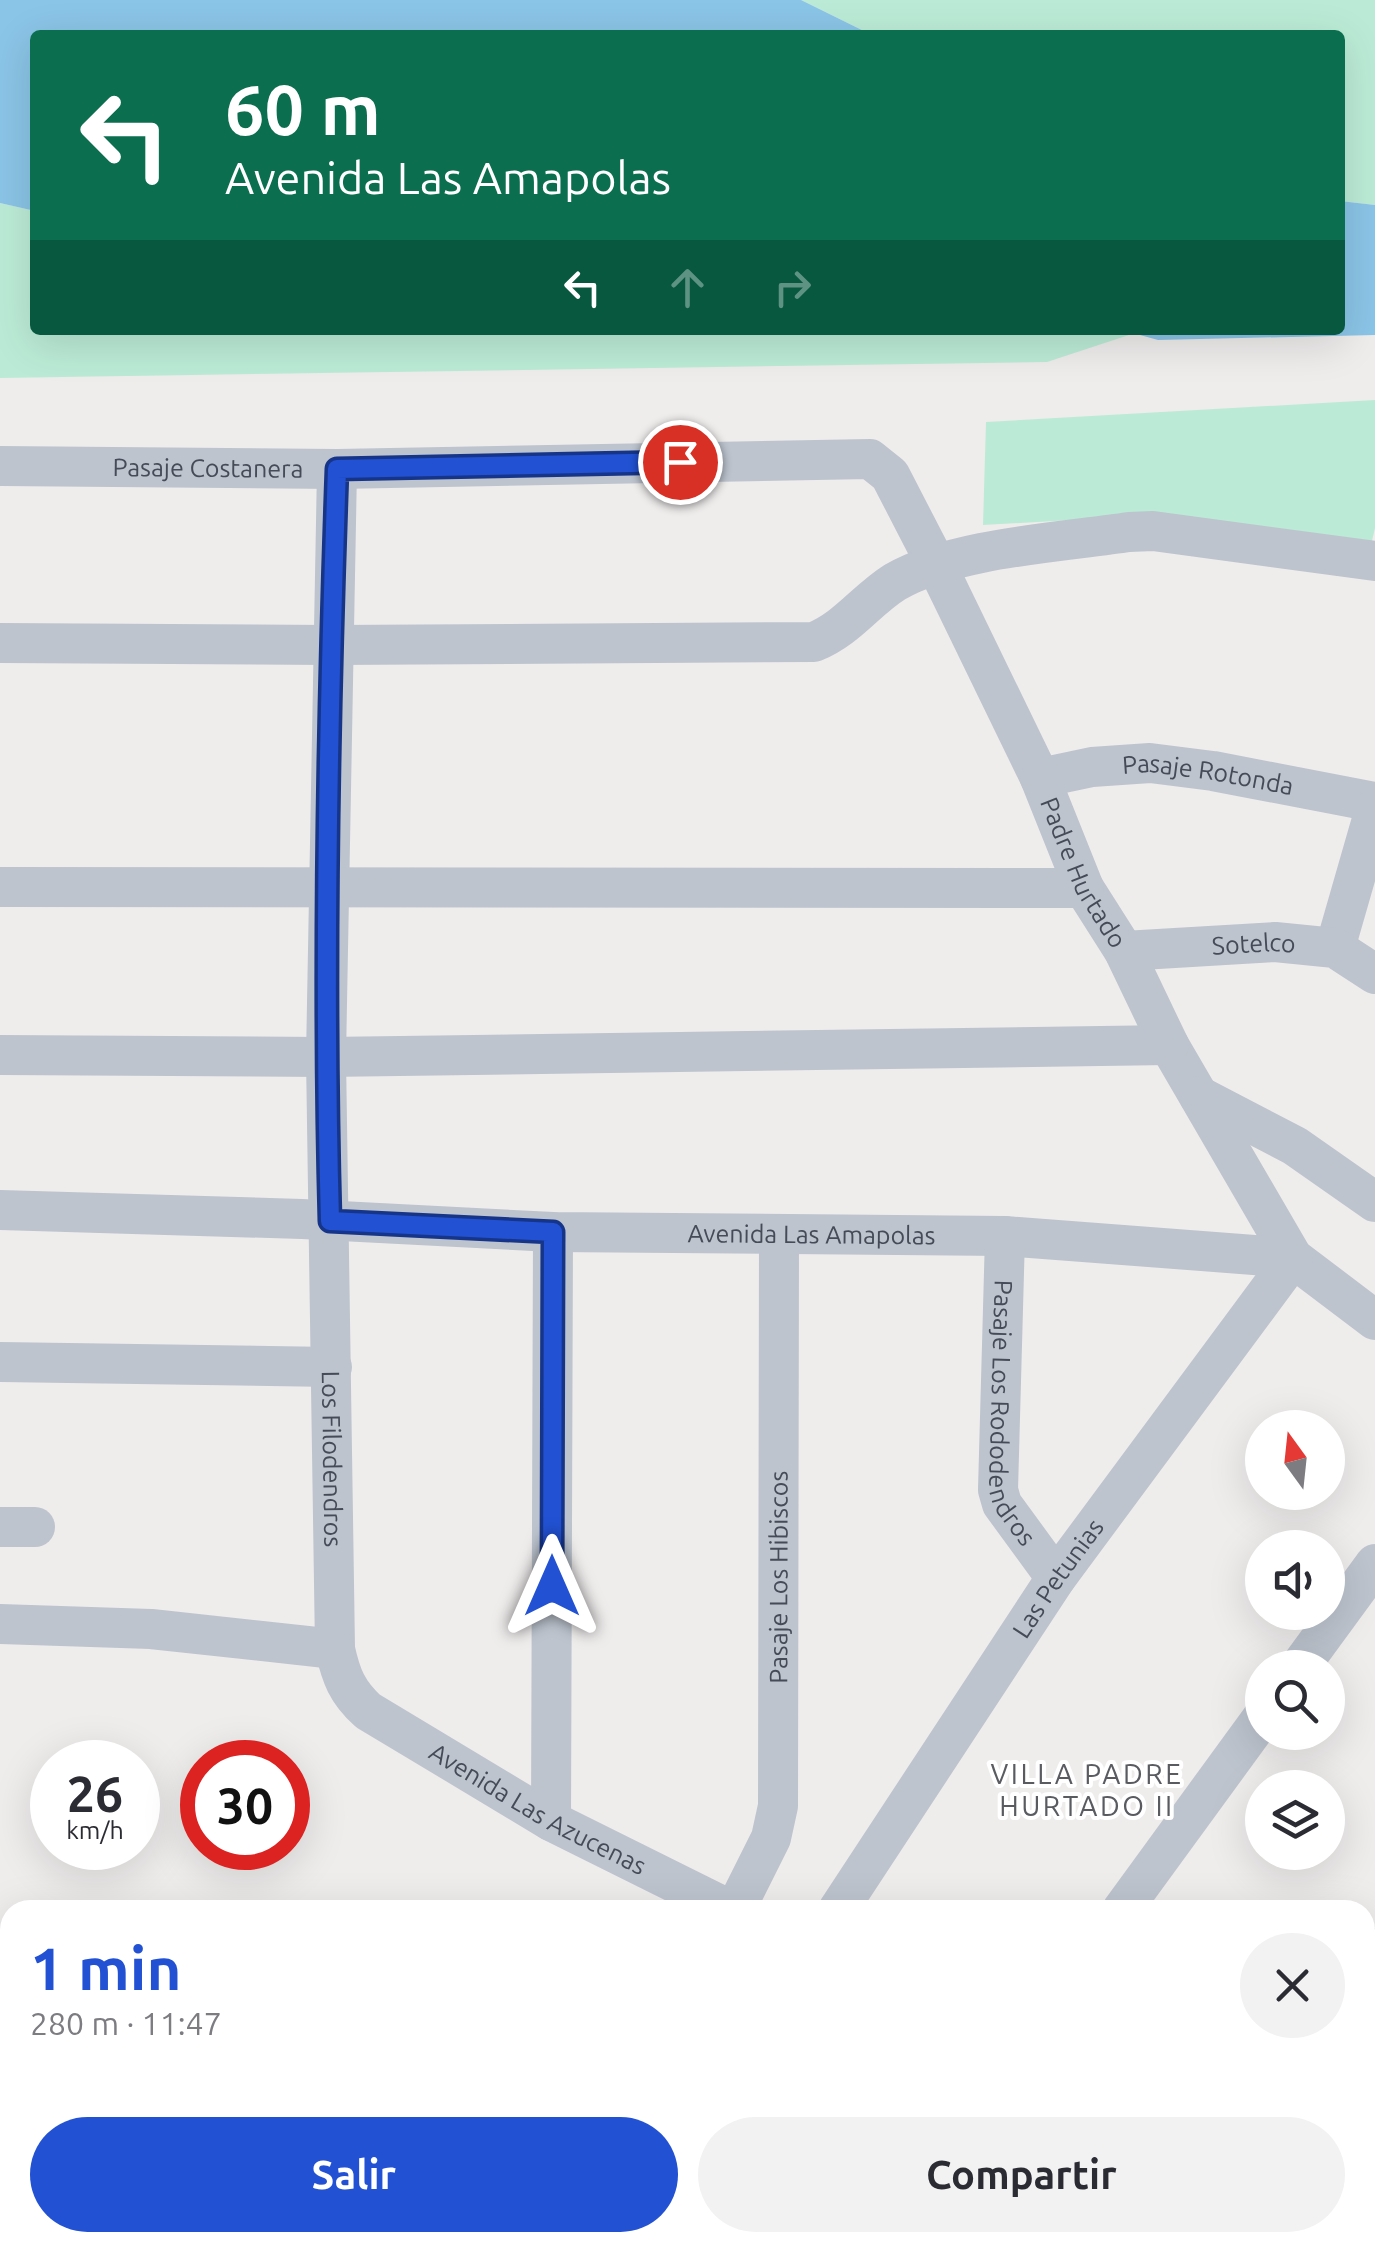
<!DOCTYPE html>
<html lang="es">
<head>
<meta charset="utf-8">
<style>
  :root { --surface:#fff; --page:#f2f2f3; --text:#2b2b33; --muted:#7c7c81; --accent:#2252d3 }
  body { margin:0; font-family:Ubuntu,sans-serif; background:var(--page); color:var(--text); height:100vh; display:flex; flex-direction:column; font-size:38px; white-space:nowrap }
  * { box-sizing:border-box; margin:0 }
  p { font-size:32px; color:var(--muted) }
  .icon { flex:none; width:55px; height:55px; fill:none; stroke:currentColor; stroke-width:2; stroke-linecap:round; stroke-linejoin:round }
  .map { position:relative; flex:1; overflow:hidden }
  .details { position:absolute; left:0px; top:1900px; width:1375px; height:352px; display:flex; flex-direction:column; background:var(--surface); border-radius:30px 30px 0 0; box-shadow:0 10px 40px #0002 }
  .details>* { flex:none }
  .hud { position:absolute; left:30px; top:30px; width:1315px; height:305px; border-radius:10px; box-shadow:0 10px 40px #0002; background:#0b6e4f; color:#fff; overflow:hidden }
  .needle { width:65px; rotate:345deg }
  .buttons { position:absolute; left:1245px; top:1410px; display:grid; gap:20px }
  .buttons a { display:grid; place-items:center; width:100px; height:100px; border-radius:50%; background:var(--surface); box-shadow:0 10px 40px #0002; font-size:50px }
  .speed { position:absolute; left:30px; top:1740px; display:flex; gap:20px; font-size:50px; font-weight:700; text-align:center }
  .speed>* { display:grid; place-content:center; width:130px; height:130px; border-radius:50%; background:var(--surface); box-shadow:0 10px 40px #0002; line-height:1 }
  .speed small { font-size:25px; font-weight:400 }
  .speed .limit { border:15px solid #d22; background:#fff; color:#111 }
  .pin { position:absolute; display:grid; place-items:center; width:85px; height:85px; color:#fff; margin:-42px; border:5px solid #fff; border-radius:50%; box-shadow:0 2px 10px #0007 }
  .me { position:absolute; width:110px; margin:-55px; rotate:0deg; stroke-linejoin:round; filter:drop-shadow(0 0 8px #0008) }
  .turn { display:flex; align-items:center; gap:35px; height:210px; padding:0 30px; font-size:45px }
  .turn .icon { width:130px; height:130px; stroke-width:2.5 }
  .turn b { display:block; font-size:70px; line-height:85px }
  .lanes { display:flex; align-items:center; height:95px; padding:0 30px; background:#0003; justify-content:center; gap:50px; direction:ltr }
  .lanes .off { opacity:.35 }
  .round { display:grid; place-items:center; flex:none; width:105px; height:105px; border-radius:52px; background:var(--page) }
  .overview { display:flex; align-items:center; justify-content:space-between; height:170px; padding:0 30px }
  h1 { font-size:60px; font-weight:600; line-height:75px; color:var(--accent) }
  .primary-button { display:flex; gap:20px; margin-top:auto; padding:20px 30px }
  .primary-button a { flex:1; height:115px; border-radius:60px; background:var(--accent); color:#fff; font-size:40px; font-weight:600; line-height:115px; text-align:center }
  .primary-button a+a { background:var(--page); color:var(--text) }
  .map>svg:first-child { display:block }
</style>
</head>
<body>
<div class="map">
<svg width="1375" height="2251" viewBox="0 0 1375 2251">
  <rect width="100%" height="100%" fill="#efecec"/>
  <g fill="#bbebd6">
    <path d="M 801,0 L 1375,0 L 1375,205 L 1340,201 L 1340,35 L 872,35 Z"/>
    <path d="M 0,203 L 35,211 L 35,330 L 1121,330 L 1132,334 L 1047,362 L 0,378 Z"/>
    <path d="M 1375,400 L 1375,528 L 1371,545 L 1124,517 L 983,525 L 986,422 Z"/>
    <path d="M 0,2155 L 10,2160 L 10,2242 L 189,2242 L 206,2251 L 0,2251 Z"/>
  </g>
  <g fill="#8ac4e6">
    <path d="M 0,0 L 801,0 L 872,35 L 35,35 L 35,211 L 0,203 Z"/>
    <path d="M 1340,201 L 1375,205 L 1375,335 L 1158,340 L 1122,330 L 1340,330 Z"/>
  </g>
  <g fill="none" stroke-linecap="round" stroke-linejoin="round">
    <g stroke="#bdc4ce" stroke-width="40">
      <path id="s1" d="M 0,466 L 337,469 L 870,459 L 890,475 L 937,566 L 1040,778 L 1084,888 L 1124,951 L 1169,1045 L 1293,1258 L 1375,1320"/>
      <path id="s2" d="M 337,469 L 326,1057 L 335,1649 C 341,1676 347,1692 368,1711 L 551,1821 L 730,1910"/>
      <path d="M 0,643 L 332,645 L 814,642 C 847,629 866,600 895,582 C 953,548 1062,542 1129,532 L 1153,531 L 1375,561"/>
      <path id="s3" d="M 1040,778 L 1092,767 L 1150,763 L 1213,771 L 1375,802"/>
      <path d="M 0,887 L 1084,888"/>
      <path d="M 1335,948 L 1375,809"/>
      <path id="s4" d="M 1124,951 L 1275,942 L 1335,948 L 1375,974"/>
      <path d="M 0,1055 L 326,1057 L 1169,1045"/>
      <path d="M 1199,1096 L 1295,1146 L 1375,1202"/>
      <path id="s5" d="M 0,1210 L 302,1219 L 553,1232 L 1005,1236 L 1293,1258"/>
      <path id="s6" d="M 1005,1236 L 998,1490 L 1002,1504 L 1056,1578"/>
      <path d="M 0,1362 L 332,1367"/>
      <path d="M 0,1527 L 35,1527"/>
      <path d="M 0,1624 L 151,1629 L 335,1649"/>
      <path d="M 1299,1668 L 1375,1564"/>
      <path d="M 551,1821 L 553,1232"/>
      <path id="s7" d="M 735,1910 L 771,1838 L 778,1806 L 779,1235"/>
      <path id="s8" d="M 838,1910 L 1056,1578 L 1293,1258"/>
      <path d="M 1122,1910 L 1262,1718"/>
      <path d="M 1365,1962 L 1375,1948"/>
      <path d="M 1355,2242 L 1371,2251"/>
    </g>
  </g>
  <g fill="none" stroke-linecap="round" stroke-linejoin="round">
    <defs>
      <path id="route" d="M 552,1586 L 553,1232 L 330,1221 C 323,970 328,719 337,469 L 680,462"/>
    </defs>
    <use href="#route" stroke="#163589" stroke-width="25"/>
    <use href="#route" stroke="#2252d3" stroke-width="18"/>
  </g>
  <g text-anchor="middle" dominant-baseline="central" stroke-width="8" stroke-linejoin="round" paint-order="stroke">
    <g font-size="25" fill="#454c58" stroke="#fff">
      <text stroke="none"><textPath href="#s1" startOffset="208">Pasaje Costanera</textPath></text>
      <text stroke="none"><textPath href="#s3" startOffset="170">Pasaje Rotonda</textPath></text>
      <text stroke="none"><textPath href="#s1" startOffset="1338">Padre Hurtado</textPath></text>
      <text stroke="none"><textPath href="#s4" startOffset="130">Sotelco</textPath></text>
      <text stroke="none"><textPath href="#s5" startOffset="812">Avenida Las Amapolas</textPath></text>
      <text stroke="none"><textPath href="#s6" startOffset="180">Pasaje Los Rododendros</textPath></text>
      <text stroke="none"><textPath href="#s2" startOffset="990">Los Filodendros</textPath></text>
      <text stroke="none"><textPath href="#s7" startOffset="342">Pasaje Los Hibiscos</textPath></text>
      <text stroke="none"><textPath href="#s8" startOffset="398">Las Petunias</textPath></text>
      <text stroke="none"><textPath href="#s2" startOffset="1448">Avenida Las Azucenas</textPath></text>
    </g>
    <g font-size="28" letter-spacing="2.5" fill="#595b61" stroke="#fff">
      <text x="1087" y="1773">VILLA PADRE<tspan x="1087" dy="32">HURTADO II</tspan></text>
    </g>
  </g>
</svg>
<div class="buttons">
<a><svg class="needle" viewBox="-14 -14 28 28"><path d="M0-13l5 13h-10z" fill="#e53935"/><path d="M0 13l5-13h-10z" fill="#7c7c81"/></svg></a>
<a><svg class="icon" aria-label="sound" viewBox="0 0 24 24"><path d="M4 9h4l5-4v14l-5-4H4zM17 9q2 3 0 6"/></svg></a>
<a><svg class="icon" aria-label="search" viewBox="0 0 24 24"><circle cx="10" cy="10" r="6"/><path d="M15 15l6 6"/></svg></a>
<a><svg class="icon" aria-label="layers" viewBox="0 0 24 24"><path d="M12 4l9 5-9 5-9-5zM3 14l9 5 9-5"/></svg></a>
</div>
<div class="speed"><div>26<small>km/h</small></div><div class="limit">30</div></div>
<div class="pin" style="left:680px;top:462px;background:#d93025"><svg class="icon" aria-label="arrive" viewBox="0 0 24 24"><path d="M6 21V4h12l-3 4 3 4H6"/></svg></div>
<svg class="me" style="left:552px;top:1586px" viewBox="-20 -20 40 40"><path d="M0-17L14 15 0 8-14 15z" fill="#2252d3" stroke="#fff" stroke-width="4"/></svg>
<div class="hud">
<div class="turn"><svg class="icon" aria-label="left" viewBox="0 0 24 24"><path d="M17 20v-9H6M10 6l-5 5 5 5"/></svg><div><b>60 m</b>Avenida Las Amapolas</div></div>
<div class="lanes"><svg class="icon" aria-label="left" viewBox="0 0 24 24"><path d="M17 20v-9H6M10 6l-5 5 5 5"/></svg><svg class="icon off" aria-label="ahead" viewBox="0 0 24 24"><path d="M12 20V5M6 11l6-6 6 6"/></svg><svg class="icon off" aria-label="right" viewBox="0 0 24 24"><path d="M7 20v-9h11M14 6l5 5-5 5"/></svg></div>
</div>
<section class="details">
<div class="overview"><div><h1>1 min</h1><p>280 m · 11:47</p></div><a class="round"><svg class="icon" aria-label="close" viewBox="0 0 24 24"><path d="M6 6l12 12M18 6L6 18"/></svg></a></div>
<div class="primary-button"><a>Salir</a><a>Compartir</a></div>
</section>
</div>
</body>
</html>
